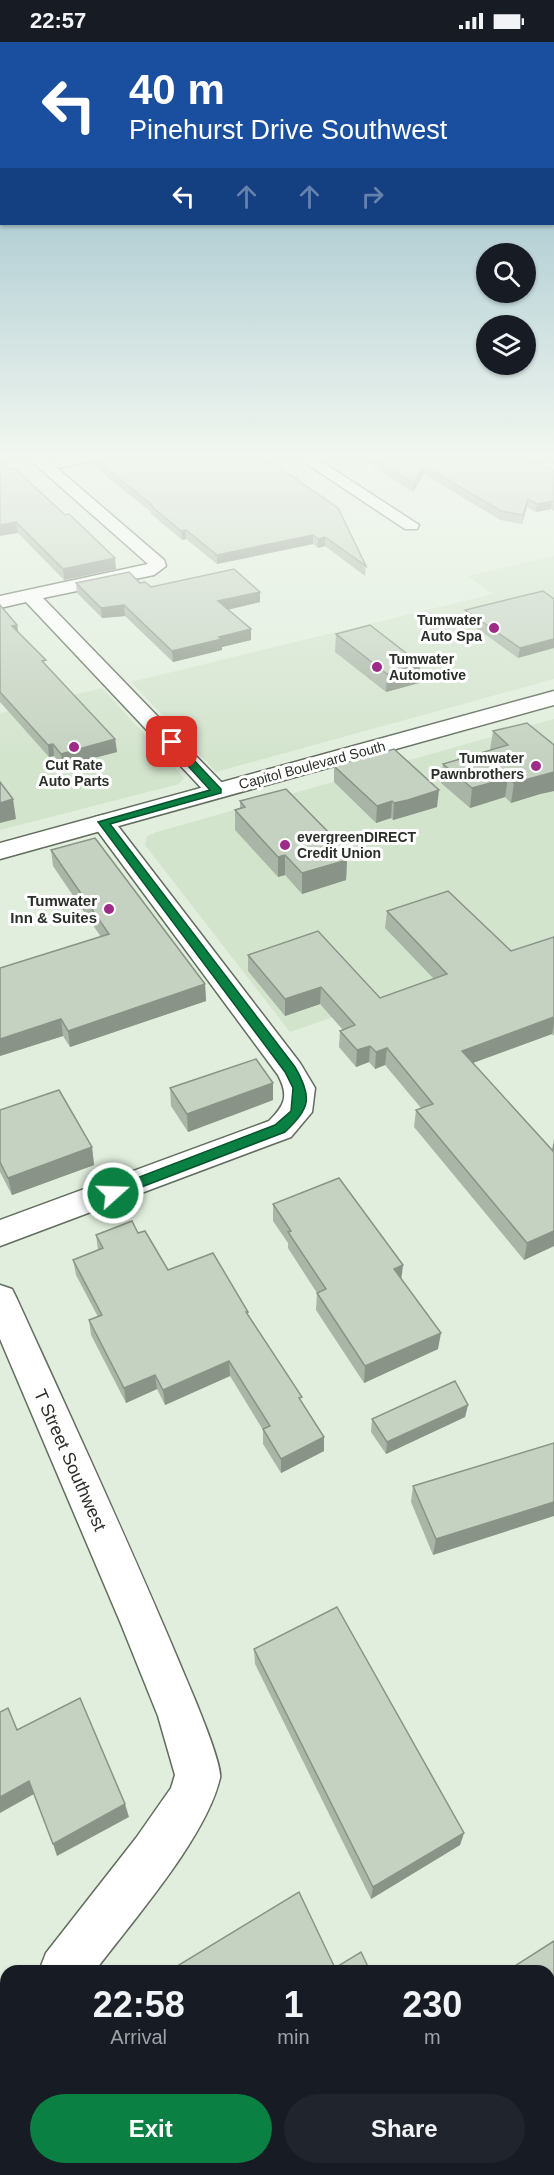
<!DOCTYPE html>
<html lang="en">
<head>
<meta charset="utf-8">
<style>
  :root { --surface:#171b24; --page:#20242c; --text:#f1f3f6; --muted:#9ea1a6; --accent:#0b8043 }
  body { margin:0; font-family:Helvetica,sans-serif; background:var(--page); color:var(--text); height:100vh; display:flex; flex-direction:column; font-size:22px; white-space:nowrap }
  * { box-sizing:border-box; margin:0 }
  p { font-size:20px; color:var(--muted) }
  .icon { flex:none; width:33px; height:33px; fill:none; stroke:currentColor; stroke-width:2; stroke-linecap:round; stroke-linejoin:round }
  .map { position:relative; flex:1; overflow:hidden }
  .panel { position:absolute; left:0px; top:1923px; width:555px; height:210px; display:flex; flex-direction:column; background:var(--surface); border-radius:18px 18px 0 0; box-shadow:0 2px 4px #0004 }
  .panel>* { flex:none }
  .guide { position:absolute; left:0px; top:0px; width:555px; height:183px; box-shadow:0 2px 4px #0004; background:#1a4fa0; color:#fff; overflow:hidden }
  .buttons { position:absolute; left:476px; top:201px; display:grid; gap:12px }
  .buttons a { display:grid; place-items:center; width:60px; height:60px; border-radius:50%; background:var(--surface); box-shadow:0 2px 4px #0004; font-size:30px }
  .pin { position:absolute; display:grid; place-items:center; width:51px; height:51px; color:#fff; margin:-26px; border-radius:12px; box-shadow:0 3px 9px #0006 }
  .me { position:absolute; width:66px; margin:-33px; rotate:70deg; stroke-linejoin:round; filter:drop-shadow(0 0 4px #0008) }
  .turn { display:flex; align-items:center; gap:21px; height:126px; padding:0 30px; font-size:27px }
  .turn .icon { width:78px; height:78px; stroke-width:2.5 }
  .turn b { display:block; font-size:42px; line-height:51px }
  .lanes { display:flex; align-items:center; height:57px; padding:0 30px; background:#0003; justify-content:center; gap:30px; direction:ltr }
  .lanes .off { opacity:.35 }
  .eta { display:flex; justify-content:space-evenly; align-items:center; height:102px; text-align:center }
  .eta b { font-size:36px; font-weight:700; line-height:42px }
  .button { display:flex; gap:12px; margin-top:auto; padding:12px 30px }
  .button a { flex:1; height:69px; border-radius:36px; background:var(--accent); color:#fff; font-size:24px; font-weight:700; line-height:69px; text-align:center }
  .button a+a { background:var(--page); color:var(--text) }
  .status { display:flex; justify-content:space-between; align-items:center; height:42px; padding:0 30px; background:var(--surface); direction:ltr }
  .status svg { height:16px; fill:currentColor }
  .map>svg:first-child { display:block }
</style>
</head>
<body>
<div class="status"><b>22:57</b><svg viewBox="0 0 49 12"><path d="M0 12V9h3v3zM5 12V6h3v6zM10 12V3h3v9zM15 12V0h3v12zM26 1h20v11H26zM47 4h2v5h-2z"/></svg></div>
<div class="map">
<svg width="554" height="2133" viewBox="0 0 554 2133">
  <rect width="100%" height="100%" fill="#e1eedd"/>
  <g fill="#d3e4cd">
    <path d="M 554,514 L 554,637 L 216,730 L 131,640 L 493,552 L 468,534 Z"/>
    <path d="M 102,646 L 184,736 L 179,742 L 0,788 L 0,671 Z"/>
    <path d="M 554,677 L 554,899 L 290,990 L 145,803 L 147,794 L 157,790 Z"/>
  </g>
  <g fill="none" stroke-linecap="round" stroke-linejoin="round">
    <defs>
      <g id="minor">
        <path d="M 28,416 L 45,416 L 48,419 L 64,416 L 96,416 L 93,419 L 57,426 L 164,518 L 166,524 L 154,533 L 43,556 L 225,744 L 228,749 L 225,754 L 217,756 L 209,754 L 26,560 L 0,566 L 0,554 L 148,522 Z"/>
        <path d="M 298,416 L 316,416 L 419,483 L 417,487 L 405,487 Z"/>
        <path d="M 103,773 L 111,775 L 300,1021 L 315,1046 L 312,1070 L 291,1095 L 0,1204 L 0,1178 L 269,1079 C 285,1063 289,1054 278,1033 L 91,780 L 95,775 Z"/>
        <path d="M 0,1243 L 12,1247 L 17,1257 C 74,1382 132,1507 185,1634 C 192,1650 223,1723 220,1736 C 206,1796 133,1878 95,1929 L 39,1929 L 46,1911 L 136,1796 L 171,1746 L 175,1733 L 158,1674 L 121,1582 L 0,1297 Z"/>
        <path d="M 6,1968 L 6,2023 L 0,2026 L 0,1971 Z"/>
      </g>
      <path id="secondary" d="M 554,649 L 554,663 L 0,817 L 0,801 Z"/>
    </defs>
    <use href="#minor" stroke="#626d5e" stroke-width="3"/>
    <use href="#secondary" stroke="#626d5e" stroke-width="3"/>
    <use href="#minor" fill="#fff" fill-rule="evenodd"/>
    <use href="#secondary" fill="#fff" fill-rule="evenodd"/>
  </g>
  <g fill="#a9b5a6">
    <path d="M 90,416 L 270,416 L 270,420 L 366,524 L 365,534 L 325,504 L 318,506 L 313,502 L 217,522 L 186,497 L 182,498 L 151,472 L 151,470 L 91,422 Z"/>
    <path d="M 363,416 L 529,416 L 554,428 L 554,469 L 551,467 L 536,470 L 527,465 L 522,482 L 500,478 L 424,432 L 413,450 L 373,425 L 373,422 Z"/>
    <path d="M 543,416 L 554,416 L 554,422 Z"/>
    <path d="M 0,418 L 116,527 L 64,538 L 18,491 Z"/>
    <path d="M 76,541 L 140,541 L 151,545 L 260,560 L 228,567 L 251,598 L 222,605 L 222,608 L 173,620 L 125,574 L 102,576 L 77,551 Z"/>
    <path d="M 554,557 L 518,616 L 464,577 L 465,568 Z"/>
    <path d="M 0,563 L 17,583 L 18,590 L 47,624 L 115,697 L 117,710 L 63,724 L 54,714 L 49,715 L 0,660 Z"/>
    <path d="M 336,592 L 420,622 L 419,641 L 386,650 L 335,610 Z"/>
    <path d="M 493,689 L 554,703 L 554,749 L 540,752 L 511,761 L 505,755 L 470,766 L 441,741 L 443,722 L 490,708 Z"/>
    <path d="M 334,724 L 437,765 L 407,774 L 393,778 L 391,776 L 376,781 L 334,740 Z"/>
    <path d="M 240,759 L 336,798 L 336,807 L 347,818 L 346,838 L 302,852 L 285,833 L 278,835 L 235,788 L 235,768 L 240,766 Z"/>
    <path d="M 51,808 L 205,942 L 206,959 L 70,1005 L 63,994 L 0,1014 L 101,895 L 53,824 Z"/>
    <path d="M 387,869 L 511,909 L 554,895 L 554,994 L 552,992 L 473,1021 L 552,1108 L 554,1096 L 554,1204 L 524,1218 L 414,1085 L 416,1068 L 421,1066 L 385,1023 L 375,1027 L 369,1020 L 356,1025 L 339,1005 L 340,989 L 343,988 L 320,962 L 285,974 L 248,929 L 248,913 L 380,956 L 434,937 L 385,886 Z"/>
    <path d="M 170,1046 L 273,1058 L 188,1090 L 171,1064 Z"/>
    <path d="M 0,1068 L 92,1105 L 94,1123 L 12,1153 L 0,1130 Z"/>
    <path d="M 273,1162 L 401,1237 L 438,1307 L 364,1341 L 316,1268 L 317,1251 L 288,1206 L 288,1201 L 273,1179 Z"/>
    <path d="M 138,1191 L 168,1228 L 248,1274 L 301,1360 L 324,1395 L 324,1409 L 281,1431 L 263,1402 L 263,1388 L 230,1334 L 165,1363 L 157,1347 L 126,1361 L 91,1293 L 89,1278 L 98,1275 L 76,1233 L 73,1218 L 98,1208 L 96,1193 Z"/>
    <path d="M 468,1363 L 465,1375 L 386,1412 L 371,1390 L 372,1377 Z"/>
    <path d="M 554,1401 L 433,1513 L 411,1460 L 413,1444 Z"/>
    <path d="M 254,1607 L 464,1791 L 460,1803 L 371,1857 L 255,1622 Z"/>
    <path d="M 340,2127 L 449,2127 L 452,2133 L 343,2133 Z"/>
    <path d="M 510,2127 L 549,2127 L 554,2133 L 513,2133 Z"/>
  </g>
  <g fill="#8a9387">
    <path d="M 425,424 L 424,432 L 413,450 L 413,441 Z"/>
    <path d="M 528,457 L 527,465 L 522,482 L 523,473 Z"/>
    <path d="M 552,459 L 551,467 L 536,470 L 537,462 Z"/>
    <path d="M 16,480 L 18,491 L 0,494 L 0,483 Z"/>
    <path d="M 186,488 L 186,497 L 182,498 L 181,489 Z"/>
    <path d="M 313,493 L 313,502 L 217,522 L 217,513 Z"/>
    <path d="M 325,495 L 325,504 L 318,506 L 318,497 Z"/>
    <path d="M 115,516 L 116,527 L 64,538 L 63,527 Z"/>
    <path d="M 260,550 L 260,560 L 219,570 L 218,559 Z"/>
    <path d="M 124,563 L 125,574 L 102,576 L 101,566 Z"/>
    <path d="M 17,583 L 19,595 L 12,584 Z"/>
    <path d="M 251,587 L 251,598 L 222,605 L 222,608 L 173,620 L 172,609 L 219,595 Z"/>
    <path d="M 554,597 L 554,606 L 518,616 L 520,606 Z"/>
    <path d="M 420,622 L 419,641 L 386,650 L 387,632 Z"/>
    <path d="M 115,697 L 117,710 L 63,724 L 61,712 Z"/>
    <path d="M 53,702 L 54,714 L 49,715 L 48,703 Z"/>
    <path d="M 554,730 L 554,749 L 540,752 L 511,761 L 514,741 Z"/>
    <path d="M 508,736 L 505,755 L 470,766 L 472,746 Z"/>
    <path d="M 439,748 L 437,765 L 393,778 L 394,761 Z"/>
    <path d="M 13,757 L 16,777 L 0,781 L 0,761 Z"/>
    <path d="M 392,759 L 391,776 L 376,781 L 377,764 Z"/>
    <path d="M 336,798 L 336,818 L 329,800 Z"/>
    <path d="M 285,813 L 285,833 L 278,835 L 278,815 Z"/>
    <path d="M 347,818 L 346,838 L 302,852 L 302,831 Z"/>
    <path d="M 205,942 L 206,959 L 70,1005 L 68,989 Z"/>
    <path d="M 321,945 L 320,962 L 285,974 L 285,957 Z"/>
    <path d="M 554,975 L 554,982 L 552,992 L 459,1026 L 462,1009 Z"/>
    <path d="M 61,977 L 63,994 L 0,1014 L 0,997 Z"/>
    <path d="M 370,1004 L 369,1020 L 356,1025 L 357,1008 Z"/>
    <path d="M 387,1006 L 385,1023 L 375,1027 L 376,1010 Z"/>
    <path d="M 273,1041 L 273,1058 L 188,1090 L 187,1072 Z"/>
    <path d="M 92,1105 L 94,1123 L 12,1153 L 8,1136 Z"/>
    <path d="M 554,1189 L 554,1204 L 524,1218 L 527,1201 Z"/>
    <path d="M 403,1223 L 401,1240 L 394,1227 Z"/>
    <path d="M 441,1291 L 438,1307 L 364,1341 L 365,1324 Z"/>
    <path d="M 229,1319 L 230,1334 L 165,1363 L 163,1348 Z"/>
    <path d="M 155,1333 L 157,1347 L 126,1361 L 124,1346 Z"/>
    <path d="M 468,1363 L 465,1375 L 386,1412 L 387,1400 Z"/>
    <path d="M 324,1395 L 324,1409 L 281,1431 L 281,1417 Z"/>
    <path d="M 554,1460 L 554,1474 L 433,1513 L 436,1497 Z"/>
    <path d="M 29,1739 L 34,1752 L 0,1771 L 0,1755 Z"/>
    <path d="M 125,1762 L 129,1775 L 57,1814 L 53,1802 Z"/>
    <path d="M 464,1791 L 460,1803 L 371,1857 L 373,1845 Z"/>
    <path d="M 554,1977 L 554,1981 L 549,1985 L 549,1980 Z"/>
  </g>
  <g fill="#c5d2c1" stroke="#8a9387" stroke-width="1.5">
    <path d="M 93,416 L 270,416 L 267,417 L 338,466 L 366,524 L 325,495 L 318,497 L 313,493 L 217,513 L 186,488 L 181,489 L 150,463 L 152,463 Z"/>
    <path d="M 377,416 L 529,416 L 554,428 L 554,460 L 552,459 L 537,462 L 528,457 L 523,473 L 501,469 L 425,424 L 413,441 L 374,417 L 378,416 Z"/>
    <path d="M 0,418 L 9,427 L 14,426 L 65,473 L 69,472 L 115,516 L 63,527 L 16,480 L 0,483 Z"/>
    <path d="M 234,527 L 260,550 L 218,559 L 251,587 L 219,595 L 222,597 L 172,609 L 124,563 L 101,566 L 76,541 L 129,530 L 140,541 L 145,540 L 151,545 Z"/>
    <path d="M 543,549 L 554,557 L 554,597 L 520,606 L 465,568 Z"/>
    <path d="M 0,563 L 17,583 L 12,584 L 46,618 L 42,619 L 115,697 L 61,712 L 53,702 L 48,703 L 0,650 Z"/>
    <path d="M 370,583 L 420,622 L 387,632 L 336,592 Z"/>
    <path d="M 527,681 L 554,703 L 554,730 L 514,741 L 508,736 L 472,746 L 443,722 L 508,703 L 493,689 Z"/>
    <path d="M 394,707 L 439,748 L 408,758 L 394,761 L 392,759 L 377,764 L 334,724 Z"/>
    <path d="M 0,740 L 13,757 L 0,761 Z"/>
    <path d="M 286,747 L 336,798 L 329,800 L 347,818 L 302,831 L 285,813 L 278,815 L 235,768 L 245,765 L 240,759 Z"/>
    <path d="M 95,796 L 205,942 L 68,989 L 61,977 L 0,997 L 0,926 L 109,892 L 51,808 Z"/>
    <path d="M 448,849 L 511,909 L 554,895 L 554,975 L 462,1009 L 553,1109 L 554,1102 L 554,1189 L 527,1201 L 416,1068 L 433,1062 L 387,1006 L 376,1010 L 370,1004 L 357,1008 L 340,989 L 355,983 L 321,945 L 285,957 L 248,913 L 318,889 L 380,956 L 447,932 L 387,869 Z"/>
    <path d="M 256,1017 L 273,1041 L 187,1072 L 170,1046 Z"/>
    <path d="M 59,1048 L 92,1105 L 8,1136 L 0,1120 L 0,1068 Z"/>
    <path d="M 339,1136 L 403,1223 L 394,1227 L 441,1291 L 365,1324 L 317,1251 L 326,1247 L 288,1190 L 291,1189 L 273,1162 Z"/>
    <path d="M 132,1179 L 138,1191 L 145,1189 L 168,1228 L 213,1211 L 248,1270 L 246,1270 L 302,1355 L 299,1356 L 324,1395 L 281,1417 L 263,1387 L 270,1384 L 229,1319 L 163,1348 L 155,1333 L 124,1346 L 89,1278 L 102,1273 L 73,1218 L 103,1206 L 96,1193 Z"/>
    <path d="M 455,1339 L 468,1363 L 387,1400 L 372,1377 Z"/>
    <path d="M 554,1401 L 554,1460 L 436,1497 L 413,1444 Z"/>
    <path d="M 337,1565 L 464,1791 L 373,1845 L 254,1607 Z"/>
    <path d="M 80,1656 L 125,1762 L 53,1802 L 29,1739 L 0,1755 L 0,1670 L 8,1666 L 17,1688 Z"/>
    <path d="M 299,1850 L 335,1926 L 361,1910 L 370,1929 L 169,1929 Z"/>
    <path d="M 554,1899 L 554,1977 L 549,1980 L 549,1929 L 507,1929 Z"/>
    <path d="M 549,2023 L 554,2033 L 554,2133 L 522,2133 L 519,2127 L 549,2127 Z"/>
    <path d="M 66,2127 L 171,2127 L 173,2133 L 67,2133 Z"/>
    <path d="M 344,2127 L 449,2127 L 452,2133 L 347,2133 Z"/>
  </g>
  <linearGradient id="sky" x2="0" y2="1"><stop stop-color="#83b1c0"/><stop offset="0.58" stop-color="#f2f7f0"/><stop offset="1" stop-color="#f2f7f0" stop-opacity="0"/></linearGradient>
  <rect width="554" height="715" fill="url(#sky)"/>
  <path fill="#0b8043" stroke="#07532c" stroke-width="1.5" d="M 172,697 L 175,698 L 221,747 L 221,751 L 110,782 L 295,1025 C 313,1056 310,1066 285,1090 L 113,1156 L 108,1155 L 106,1151 L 108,1147 L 275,1083 L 291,1069 L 293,1046 L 285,1030 L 98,780 L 210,748 L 168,702 L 168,698 Z"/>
  <g fill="#9d2b87" stroke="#fff" stroke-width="2">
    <circle cx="494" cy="586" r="6"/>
    <circle cx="377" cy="625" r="6"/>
    <circle cx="74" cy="705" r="6"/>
    <circle cx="536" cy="724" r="6"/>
    <circle cx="285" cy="803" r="6"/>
    <circle cx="109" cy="867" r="6"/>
  </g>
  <g text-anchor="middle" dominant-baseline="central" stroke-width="6" stroke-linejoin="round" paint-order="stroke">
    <g font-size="14" font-weight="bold" fill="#2b302a" stroke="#fff" text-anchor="end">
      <text x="482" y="578">Tumwater<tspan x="482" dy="16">Auto Spa</tspan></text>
      <text x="389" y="617" text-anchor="start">Tumwater<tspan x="389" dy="16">Automotive</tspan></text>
      <text x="524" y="716">Tumwater<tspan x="524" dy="16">Pawnbrothers</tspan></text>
      <text x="74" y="723" text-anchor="middle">Cut Rate<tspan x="74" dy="16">Auto Parts</tspan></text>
      <text x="297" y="795" text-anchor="start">evergreenDIRECT<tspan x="297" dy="16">Credit Union</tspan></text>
    </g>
    <g font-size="14" fill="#2b302a" stroke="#fff">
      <text transform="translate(312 723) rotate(-15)">Capitol Boulevard South</text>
    </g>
    <g font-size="15" font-weight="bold" fill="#2b302a" stroke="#fff" text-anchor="end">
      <text x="97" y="858">Tumwater<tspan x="97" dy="17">Inn &amp; Suites</tspan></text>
    </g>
    <g font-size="18" fill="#2b302a" stroke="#fff">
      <text transform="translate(70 1418) rotate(66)">T Street Southwest</text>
    </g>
  </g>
</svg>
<div class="buttons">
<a><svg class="icon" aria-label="search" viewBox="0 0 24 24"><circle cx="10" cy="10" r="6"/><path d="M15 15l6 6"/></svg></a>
<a><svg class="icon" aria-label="layers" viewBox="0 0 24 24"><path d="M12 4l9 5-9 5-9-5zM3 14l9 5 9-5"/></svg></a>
</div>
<div class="pin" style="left:172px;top:700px;background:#d93025"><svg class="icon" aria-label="arrive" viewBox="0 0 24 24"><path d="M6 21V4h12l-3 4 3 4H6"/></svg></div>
<svg class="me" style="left:113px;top:1151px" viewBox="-20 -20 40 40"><circle r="17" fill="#0b8043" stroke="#fff" stroke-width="3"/><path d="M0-11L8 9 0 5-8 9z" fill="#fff"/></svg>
<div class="guide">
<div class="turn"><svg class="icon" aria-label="left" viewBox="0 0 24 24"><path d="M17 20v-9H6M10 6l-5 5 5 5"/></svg><div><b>40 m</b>Pinehurst Drive Southwest</div></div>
<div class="lanes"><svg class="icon" aria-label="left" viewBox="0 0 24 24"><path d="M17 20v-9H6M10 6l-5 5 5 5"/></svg><svg class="icon off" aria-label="ahead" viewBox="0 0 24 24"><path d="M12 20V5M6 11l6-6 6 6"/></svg><svg class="icon off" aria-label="ahead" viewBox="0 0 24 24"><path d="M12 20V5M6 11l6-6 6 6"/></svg><svg class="icon off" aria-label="right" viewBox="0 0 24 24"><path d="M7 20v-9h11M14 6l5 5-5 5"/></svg></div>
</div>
<section class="panel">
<div class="eta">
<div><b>22:58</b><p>Arrival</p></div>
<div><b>1</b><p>min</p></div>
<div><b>230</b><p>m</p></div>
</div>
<div class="button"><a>Exit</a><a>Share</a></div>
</section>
</div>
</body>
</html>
